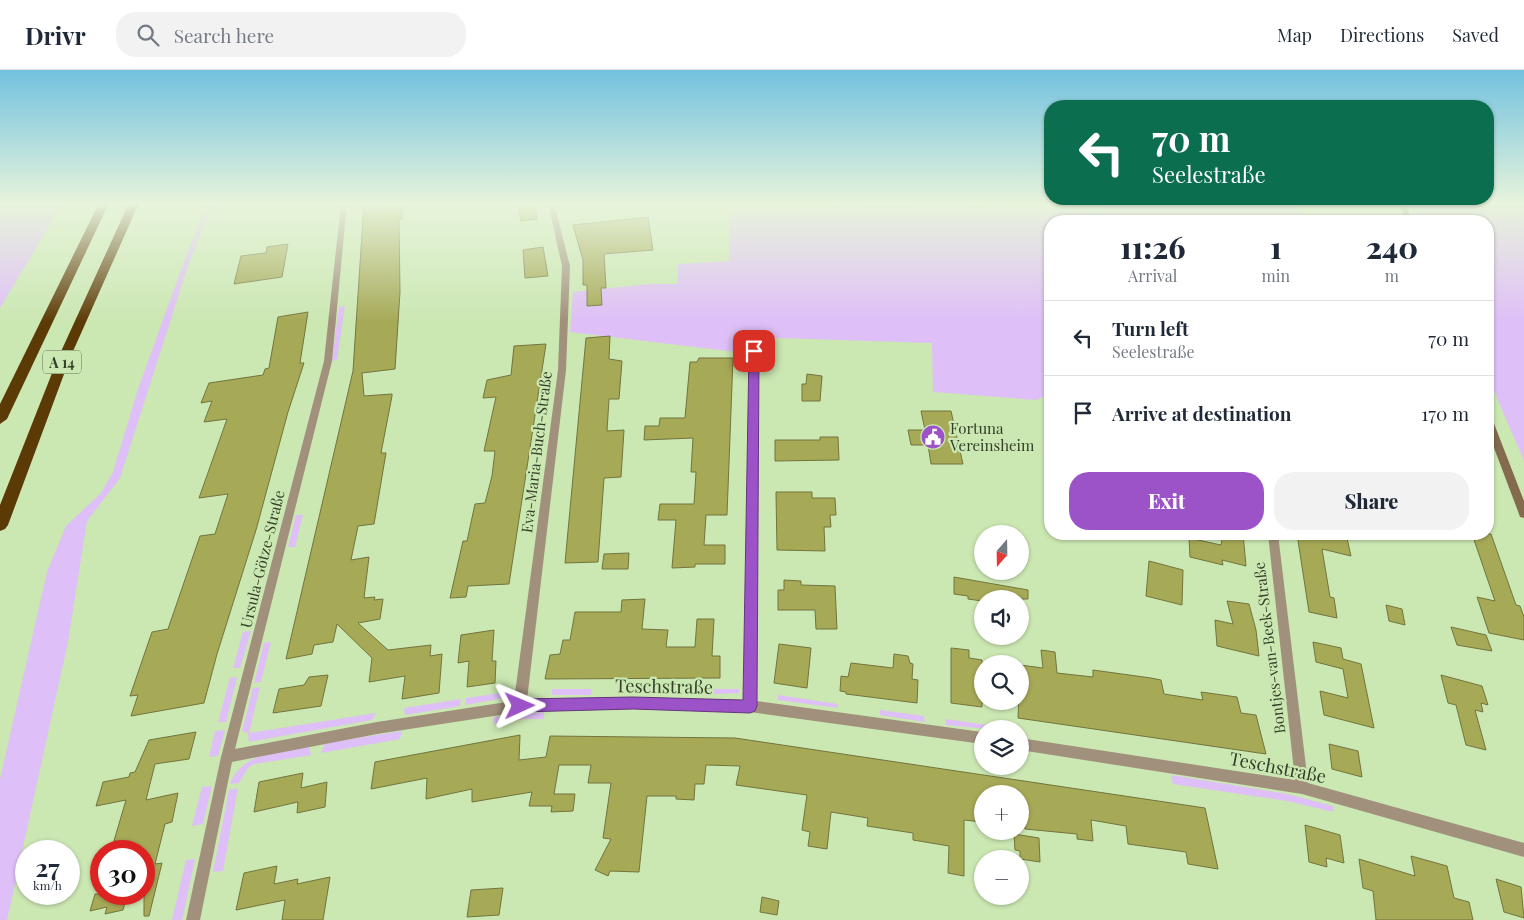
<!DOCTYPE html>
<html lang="en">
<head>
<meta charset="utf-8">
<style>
  :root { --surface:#fff; --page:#f2f2f3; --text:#1f2937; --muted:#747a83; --line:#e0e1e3; --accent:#9c53c7 }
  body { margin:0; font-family:"Playfair Display",serif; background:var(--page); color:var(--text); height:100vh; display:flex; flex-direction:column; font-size:19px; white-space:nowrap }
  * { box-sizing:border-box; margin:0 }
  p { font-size:16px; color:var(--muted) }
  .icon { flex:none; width:28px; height:28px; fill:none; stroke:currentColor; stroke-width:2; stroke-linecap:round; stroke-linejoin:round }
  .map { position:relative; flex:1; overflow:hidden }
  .drawer { position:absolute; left:1044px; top:145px; width:450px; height:325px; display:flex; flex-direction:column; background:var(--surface); border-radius:20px; box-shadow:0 1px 4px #0004 }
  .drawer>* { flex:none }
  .guide { position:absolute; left:1044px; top:30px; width:450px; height:105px; border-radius:20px; box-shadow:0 1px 4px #0004; background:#0b6e4f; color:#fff; overflow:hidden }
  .needle { width:32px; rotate:200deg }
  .controls { position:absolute; left:974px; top:455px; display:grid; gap:10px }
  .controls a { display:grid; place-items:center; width:55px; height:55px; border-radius:50%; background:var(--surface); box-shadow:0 1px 4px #0004; font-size:25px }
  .speed { position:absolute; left:15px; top:770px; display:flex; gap:10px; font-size:25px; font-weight:700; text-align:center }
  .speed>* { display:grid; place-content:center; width:65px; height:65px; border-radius:50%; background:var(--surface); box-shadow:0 1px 4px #0004; line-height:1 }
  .speed small { font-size:12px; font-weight:400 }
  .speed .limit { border:8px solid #d22; background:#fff; color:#111 }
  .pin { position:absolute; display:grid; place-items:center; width:42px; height:42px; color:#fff; margin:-21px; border-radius:10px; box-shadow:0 2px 8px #0006 }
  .me { position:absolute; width:55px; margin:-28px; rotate:89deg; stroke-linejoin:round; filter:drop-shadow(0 0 4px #0008) }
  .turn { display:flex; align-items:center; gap:18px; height:105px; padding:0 25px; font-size:22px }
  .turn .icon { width:65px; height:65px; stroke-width:2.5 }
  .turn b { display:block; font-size:35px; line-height:42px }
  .eta { display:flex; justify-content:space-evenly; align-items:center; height:85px; text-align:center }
  .eta b { font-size:30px; font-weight:800; line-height:35px }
  .primary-button { display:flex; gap:10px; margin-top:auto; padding:10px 25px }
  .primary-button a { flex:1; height:58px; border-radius:20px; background:var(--accent); color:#fff; font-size:20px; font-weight:800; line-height:58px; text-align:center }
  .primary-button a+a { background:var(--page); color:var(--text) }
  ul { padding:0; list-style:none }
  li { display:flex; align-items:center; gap:15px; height:75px; padding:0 25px; border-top:1px solid var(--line) }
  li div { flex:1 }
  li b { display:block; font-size:19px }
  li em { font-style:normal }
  header { display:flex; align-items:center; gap:30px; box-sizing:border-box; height:70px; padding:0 25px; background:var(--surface); border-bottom:1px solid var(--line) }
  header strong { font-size:24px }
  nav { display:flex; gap:28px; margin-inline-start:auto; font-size:18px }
  .search { width:350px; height:45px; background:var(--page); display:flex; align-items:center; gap:12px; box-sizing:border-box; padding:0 18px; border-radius:20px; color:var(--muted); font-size:19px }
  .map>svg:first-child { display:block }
</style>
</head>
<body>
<header>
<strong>Drivr</strong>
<div class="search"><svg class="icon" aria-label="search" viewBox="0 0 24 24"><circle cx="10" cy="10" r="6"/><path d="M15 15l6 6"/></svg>Search here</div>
<nav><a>Map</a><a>Directions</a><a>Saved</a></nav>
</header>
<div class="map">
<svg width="1524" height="850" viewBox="0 0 1524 850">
  <rect width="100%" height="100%" fill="#cbe7b2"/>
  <g fill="#dfbff7">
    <path d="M 0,133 L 63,133 L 0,238 Z"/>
    <path d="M 207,133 L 213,133 L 188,196 L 120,408 L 87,451 L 68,572 L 7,850 L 0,850 L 0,709 L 47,502 L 66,456 L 101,423 L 113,402 L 138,319 L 182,197 Z"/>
    <path d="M 1106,133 L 1278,133 L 1297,136 L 1301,151 L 1050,151 L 1050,324 L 1036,330 L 933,322 L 932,273 L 746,267 L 745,283 L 570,262 L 573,222 L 650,214 L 678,214 L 678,194 L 729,191 L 729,140 L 881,136 L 1106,139 Z"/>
    <path d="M 1412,133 L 1524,133 L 1524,391 L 1488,307 L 1488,151 L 1419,151 Z"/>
    <path d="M 345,236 L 337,290 L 332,291 L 339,237 Z"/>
    <path d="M 296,445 L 303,445 L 295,477 L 288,477 Z"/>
    <path d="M 251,561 L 240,598 L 233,598 L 243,562 Z"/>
    <path d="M 271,572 L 261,612 L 254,613 L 264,573 Z"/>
    <path d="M 237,607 L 226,652 L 218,652 L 230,608 Z"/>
    <path d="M 648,614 L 675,614 L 674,624 L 648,624 Z"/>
    <path d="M 260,617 L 249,663 L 376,643 L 372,650 L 249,672 L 248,663 L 242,661 L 253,618 Z"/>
    <path d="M 552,619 L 592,619 L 591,625 L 552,625 Z"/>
    <path d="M 694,619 L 739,619 L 739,623 L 694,625 Z"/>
    <path d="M 508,622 L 504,628 L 465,635 L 466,628 Z"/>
    <path d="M 778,625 L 838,634 L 838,638 L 778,630 Z"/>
    <path d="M 461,629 L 460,636 L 405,645 L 404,638 Z"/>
    <path d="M 880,640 L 924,646 L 925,652 L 880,645 Z"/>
    <path d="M 544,642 L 544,649 L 523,649 L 494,654 L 494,647 Z"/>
    <path d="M 945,649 L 988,655 L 988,659 L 946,655 Z"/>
    <path d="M 225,660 L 218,686 L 209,687 L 215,661 Z"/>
    <path d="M 402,661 L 400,669 L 321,683 L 325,673 Z"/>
    <path d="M 309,677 L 311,685 L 254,694 L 248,698 L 239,713 L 230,714 C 242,682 279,682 309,677 Z"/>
    <path d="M 1239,691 L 1288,698 L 1288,705 L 1241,699 Z"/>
    <path d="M 1171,705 L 1287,724 L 1333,736 L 1334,742 L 1287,731 L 1173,714 Z"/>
    <path d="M 212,716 L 203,754 L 192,756 L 202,717 Z"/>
    <path d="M 238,718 L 223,801 L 213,802 L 229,720 Z"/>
    <path d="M 195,789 L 182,850 L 172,850 L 186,790 Z"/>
  </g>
  <g fill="#a6a956" stroke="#72753d">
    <path d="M 364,133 L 402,133 L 402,149 L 399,149 L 400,222 L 395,299 L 362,303 L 364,326 L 392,324 L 392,326 L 381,383 L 386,383 L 374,454 L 358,456 L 351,490 L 369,487 L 364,528 L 375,527 L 374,530 L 383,529 L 380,549 L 358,553 L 388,580 L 431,575 L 430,586 L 442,584 L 439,623 L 402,629 L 405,606 L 369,612 L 372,588 L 337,554 L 333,572 L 314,575 L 312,584 L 286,589 L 353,301 Z"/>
    <path d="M 517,133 L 534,133 L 537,149 L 521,151 Z"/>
    <path d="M 648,147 L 653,180 L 604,184 L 606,218 L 601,218 L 602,235 L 587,236 L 587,215 L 583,215 L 583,190 L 573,155 Z"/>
    <path d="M 288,174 L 282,207 L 234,214 L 241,186 L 266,183 L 267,177 Z"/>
    <path d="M 543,177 L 548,206 L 525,208 L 523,180 Z"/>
    <path d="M 308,242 L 300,293 L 304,293 L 288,342 L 256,460 L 217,584 L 204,633 L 131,646 L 138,625 L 130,626 L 152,562 L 168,559 L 200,466 L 215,464 L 228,424 L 199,428 L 227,349 L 204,352 L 212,331 L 201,333 L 209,313 L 263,305 L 265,299 L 269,298 L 278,247 Z"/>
    <path d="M 610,266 L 609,289 L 622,291 L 619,329 L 609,329 L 607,361 L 624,360 L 621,407 L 604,408 L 598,492 L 565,493 L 586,268 Z"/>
    <path d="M 546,274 L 509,514 L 468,516 L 466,527 L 450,528 L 463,471 L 467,471 L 475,434 L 485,433 L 492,406 L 495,381 L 484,381 L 496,327 L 483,328 L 487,310 L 511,305 L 514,276 Z"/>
    <path d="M 699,288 L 733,288 L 727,445 L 706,445 L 704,475 L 725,475 L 725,494 L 695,494 L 695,497 L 672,498 L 676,450 L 658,450 L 660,434 L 694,434 L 696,402 L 691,402 L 693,368 L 644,370 L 645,356 L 659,356 L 660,348 L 685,348 L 690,292 L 697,292 Z"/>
    <path d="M 807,304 L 822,306 L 820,331 L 802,331 L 802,314 L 806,314 Z"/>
    <path d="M 921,341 L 951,341 L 963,394 L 931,394 L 928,375 L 911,375 L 908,360 L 925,360 Z"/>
    <path d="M 820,367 L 838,367 L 839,390 L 775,391 L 775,370 L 820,370 Z"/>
    <path d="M 776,422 L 812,422 L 812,428 L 835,428 L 836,445 L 830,445 L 831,457 L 824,457 L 825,481 L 777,480 Z"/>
    <path d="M 1223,464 L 1243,464 L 1246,496 L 1222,490 L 1223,495 L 1190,487 L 1189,468 L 1221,475 Z"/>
    <path d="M 1297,464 L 1346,464 L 1351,486 L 1322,479 L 1330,527 L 1334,528 L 1337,548 L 1309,542 Z"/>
    <path d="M 1472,464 L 1491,464 L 1516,535 L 1520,536 L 1524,547 L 1524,570 L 1489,563 L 1477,527 L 1495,531 Z"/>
    <path d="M 629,483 L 628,499 L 602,499 L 604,484 Z"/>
    <path d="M 1149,491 L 1183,500 L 1182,535 L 1146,526 Z"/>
    <path d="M 954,507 L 1028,520 L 1028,529 L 982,529 L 982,531 L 968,529 L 968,526 L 954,524 Z"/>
    <path d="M 784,510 L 801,511 L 801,515 L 835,516 L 837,559 L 816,559 L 815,540 L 778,540 L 778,520 L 784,520 Z"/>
    <path d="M 645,529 L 642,559 L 668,560 L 666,577 L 695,577 L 697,549 L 714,549 L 712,586 L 720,586 L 720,608 L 545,609 L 550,585 L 560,584 L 563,570 L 570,570 L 575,542 L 621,542 L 622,530 Z"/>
    <path d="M 1227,531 L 1249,534 L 1256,560 L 1259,586 L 1217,576 L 1215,550 L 1233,554 Z"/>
    <path d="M 1386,535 L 1402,539 L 1405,555 L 1389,551 Z"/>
    <path d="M 1451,557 L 1486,565 L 1492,581 L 1457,575 Z"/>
    <path d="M 494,560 L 492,591 L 496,591 L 495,613 L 467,617 L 469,591 L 458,593 L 461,565 Z"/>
    <path d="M 1313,572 L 1341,578 L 1343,589 L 1361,594 L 1374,658 L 1324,645 L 1320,621 L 1348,628 L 1343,599 L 1316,592 Z"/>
    <path d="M 779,574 L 811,578 L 807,618 L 774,613 Z"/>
    <path d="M 951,578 L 969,580 L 969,588 L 982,590 L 982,637 L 951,633 Z"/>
    <path d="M 1041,580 L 1055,582 L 1057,603 L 1093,607 L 1093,600 L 1151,608 L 1161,610 L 1164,624 L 1203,630 L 1201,622 L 1237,627 L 1241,643 L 1256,645 L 1266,684 L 1018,648 L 1020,595 L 1043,598 Z"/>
    <path d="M 894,584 L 908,586 L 910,593 L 913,594 L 912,609 L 918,610 L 917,633 L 846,624 L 846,622 L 840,621 L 841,606 L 848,607 L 851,593 L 893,598 Z"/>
    <path d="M 328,605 L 321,636 L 273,643 L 279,619 L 304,615 L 309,607 Z"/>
    <path d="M 1441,605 L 1482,616 L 1488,635 L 1481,633 L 1483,642 L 1475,640 L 1486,680 L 1466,675 L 1456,635 L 1448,633 Z"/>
    <path d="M 196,662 L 189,689 L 155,694 L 146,730 L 178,723 L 172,752 L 165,754 L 155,794 L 162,793 L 149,846 L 144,846 L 144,781 L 111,781 L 126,730 L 96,736 L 100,723 L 103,712 L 129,707 L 130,703 L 135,702 L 149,670 Z"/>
    <path d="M 520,665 L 519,690 L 546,687 L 550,666 L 735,668 L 1205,738 L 1218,799 L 1188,794 L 1186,782 L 1128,774 L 1126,756 L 1091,750 L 1093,771 L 1077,769 L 1077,764 L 1025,759 L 1020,724 L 982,724 L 982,752 L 964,750 L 964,806 L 948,803 L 949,776 L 913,770 L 913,763 L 867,756 L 868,748 L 831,742 L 827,779 L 808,776 L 810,762 L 802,760 L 807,725 L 736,715 L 740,696 L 706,695 L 704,714 L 695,714 L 694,730 L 676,729 L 676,726 L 647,726 L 639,802 L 610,801 L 608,806 L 595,800 L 611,769 L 603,768 L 611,713 L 588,713 L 591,695 L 559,695 L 554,724 L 575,724 L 573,741 L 551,742 L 552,736 L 529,736 L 532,722 L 472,732 L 472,719 L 426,729 L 427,708 L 371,719 L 375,692 Z"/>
    <path d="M 1329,674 L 1358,681 L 1362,707 L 1332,699 Z"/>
    <path d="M 303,703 L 301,718 L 327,712 L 325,737 L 297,743 L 298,732 L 254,742 L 259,712 Z"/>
    <path d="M 1305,755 L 1340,765 L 1344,793 L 1326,788 L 1327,797 L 1309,792 Z"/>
    <path d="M 1014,764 L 1039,768 L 1040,792 L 1020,789 L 1020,781 L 1015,780 Z"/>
    <path d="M 1411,786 L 1447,796 L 1454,828 L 1469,832 L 1473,850 L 1376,850 L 1373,821 L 1363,818 L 1359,789 L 1415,806 Z"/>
    <path d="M 277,796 L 274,814 L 298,809 L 297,814 L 330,807 L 323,850 L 282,850 L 285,830 L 236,840 L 244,803 Z"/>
    <path d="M 1496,809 L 1521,817 L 1524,848 L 1504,842 Z"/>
    <path d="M 503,818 L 499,845 L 467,847 L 471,820 Z"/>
    <path d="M 95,824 L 138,824 L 139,830 L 125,833 L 123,840 L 105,844 L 107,837 L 90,841 Z"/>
    <path d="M 762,827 L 779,831 L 777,845 L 760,842 Z"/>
  </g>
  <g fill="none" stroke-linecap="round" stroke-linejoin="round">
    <g fill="#a1907c" fill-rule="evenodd">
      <path d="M 341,133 L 347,133 L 332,291 L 235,679 L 377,652 L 514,631 L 558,300 L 562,196 L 548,133 L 554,133 L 570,196 L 566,300 L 527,630 L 633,627 L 744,630 L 749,290 L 751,277 L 755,274 L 759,277 L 757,290 L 756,631 L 982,662 L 982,674 L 750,642 L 633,639 L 520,642 L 377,664 L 232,692 L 200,850 L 186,850 L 221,687 L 324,291 Z"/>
      <path d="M 1268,464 L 1278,464 L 1308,713 L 1524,773 L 1524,787 L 1302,724 L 1020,680 L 1020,668 L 1295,710 Z"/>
    </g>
    <g fill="#846b4e" fill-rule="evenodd">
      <path d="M 1399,133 L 1406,133 L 1412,151 L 1406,151 Z"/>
      <path d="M 1488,348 L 1493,351 L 1524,431 L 1524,448 L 1520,447 L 1519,444 L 1488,362 Z"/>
    </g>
    <g fill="#5c3a06" fill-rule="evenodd">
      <path d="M 99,133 L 109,133 L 7,349 L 0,354 L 0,334 Z"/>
      <path d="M 129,133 L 139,133 L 70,288 L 8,455 L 5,459 L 0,461 L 0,435 L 58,288 Z"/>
    </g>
  </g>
  <linearGradient id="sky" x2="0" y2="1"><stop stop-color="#72c2df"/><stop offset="0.53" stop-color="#e8f4dc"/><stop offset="1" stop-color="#e8f4dc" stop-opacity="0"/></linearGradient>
  <rect width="1524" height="252" fill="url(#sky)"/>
  <path fill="#9c53c7" stroke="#653681" d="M 754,278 L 759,281 L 757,636 L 755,641 L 750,643 L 633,639 L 520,642 L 515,640 L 513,636 L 515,631 L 520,629 L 633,627 L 743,630 L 749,281 Z"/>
  <defs>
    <symbol id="civic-disc" viewBox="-11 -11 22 22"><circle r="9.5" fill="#9c53c7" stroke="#cbe7b2"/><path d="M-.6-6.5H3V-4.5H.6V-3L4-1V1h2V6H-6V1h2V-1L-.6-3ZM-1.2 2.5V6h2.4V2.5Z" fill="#fff"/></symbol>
  </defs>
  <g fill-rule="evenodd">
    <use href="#civic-disc" x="919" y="353" width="28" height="28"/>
  </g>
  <g text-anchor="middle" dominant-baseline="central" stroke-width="4.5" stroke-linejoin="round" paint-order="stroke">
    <rect fill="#cbe7b2" stroke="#617152" stroke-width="1" x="43" y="280.5" width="38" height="23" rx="4"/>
    <g font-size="14" font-weight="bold" fill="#333f29">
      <text x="62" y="292">A 14</text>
    </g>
    <g font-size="15" fill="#333f29" stroke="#cbe7b2" text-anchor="start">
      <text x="950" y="358">Fortuna<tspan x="950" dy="17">Vereinsheim</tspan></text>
    </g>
    <g font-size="15" fill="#333f29" stroke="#cbe7b2">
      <text transform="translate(536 382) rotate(-83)">Eva-Maria-Buch-Straße</text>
      <text transform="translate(262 489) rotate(-76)">Ursula-Götze-Straße</text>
      <text transform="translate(1269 578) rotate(-97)">Bontjes-van-Beek-Straße</text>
    </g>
    <g font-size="18" fill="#333f29" stroke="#cbe7b2">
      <text transform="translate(664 616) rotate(1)">Teschstraße</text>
      <text transform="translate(1278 697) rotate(11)">Teschstraße</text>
    </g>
  </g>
</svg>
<div class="controls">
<a><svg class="needle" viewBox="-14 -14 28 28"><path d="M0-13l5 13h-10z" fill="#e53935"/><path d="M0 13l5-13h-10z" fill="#747a83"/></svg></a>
<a><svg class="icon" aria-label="sound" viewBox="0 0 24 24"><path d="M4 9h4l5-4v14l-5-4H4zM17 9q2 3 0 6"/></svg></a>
<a><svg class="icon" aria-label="search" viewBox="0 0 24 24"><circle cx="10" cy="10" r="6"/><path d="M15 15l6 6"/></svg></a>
<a><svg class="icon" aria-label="layers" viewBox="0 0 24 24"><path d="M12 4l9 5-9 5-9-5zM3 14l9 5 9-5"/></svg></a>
<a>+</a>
<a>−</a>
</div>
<div class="speed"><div>27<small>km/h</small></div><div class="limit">30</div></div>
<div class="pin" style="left:754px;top:281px;background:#d93025"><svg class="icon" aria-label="arrive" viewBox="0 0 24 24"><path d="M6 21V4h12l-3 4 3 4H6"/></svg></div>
<svg class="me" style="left:520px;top:636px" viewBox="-20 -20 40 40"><path d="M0-17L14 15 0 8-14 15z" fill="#9c53c7" stroke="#fff" stroke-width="4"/></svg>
<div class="guide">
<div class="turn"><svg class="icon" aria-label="left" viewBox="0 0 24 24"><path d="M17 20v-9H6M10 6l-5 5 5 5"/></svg><div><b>70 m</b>Seelestraße</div></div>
</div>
<section class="drawer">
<div class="eta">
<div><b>11:26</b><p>Arrival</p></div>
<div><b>1</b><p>min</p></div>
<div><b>240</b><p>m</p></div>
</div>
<ul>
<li><svg class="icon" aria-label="left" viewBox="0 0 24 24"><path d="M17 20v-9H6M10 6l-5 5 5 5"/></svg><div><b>Turn left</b><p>Seelestraße</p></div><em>70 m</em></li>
<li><svg class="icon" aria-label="arrive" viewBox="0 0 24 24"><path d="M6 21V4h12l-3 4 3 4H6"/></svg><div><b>Arrive at destination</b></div><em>170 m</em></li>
</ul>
<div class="primary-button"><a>Exit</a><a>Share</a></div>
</section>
</div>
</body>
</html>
